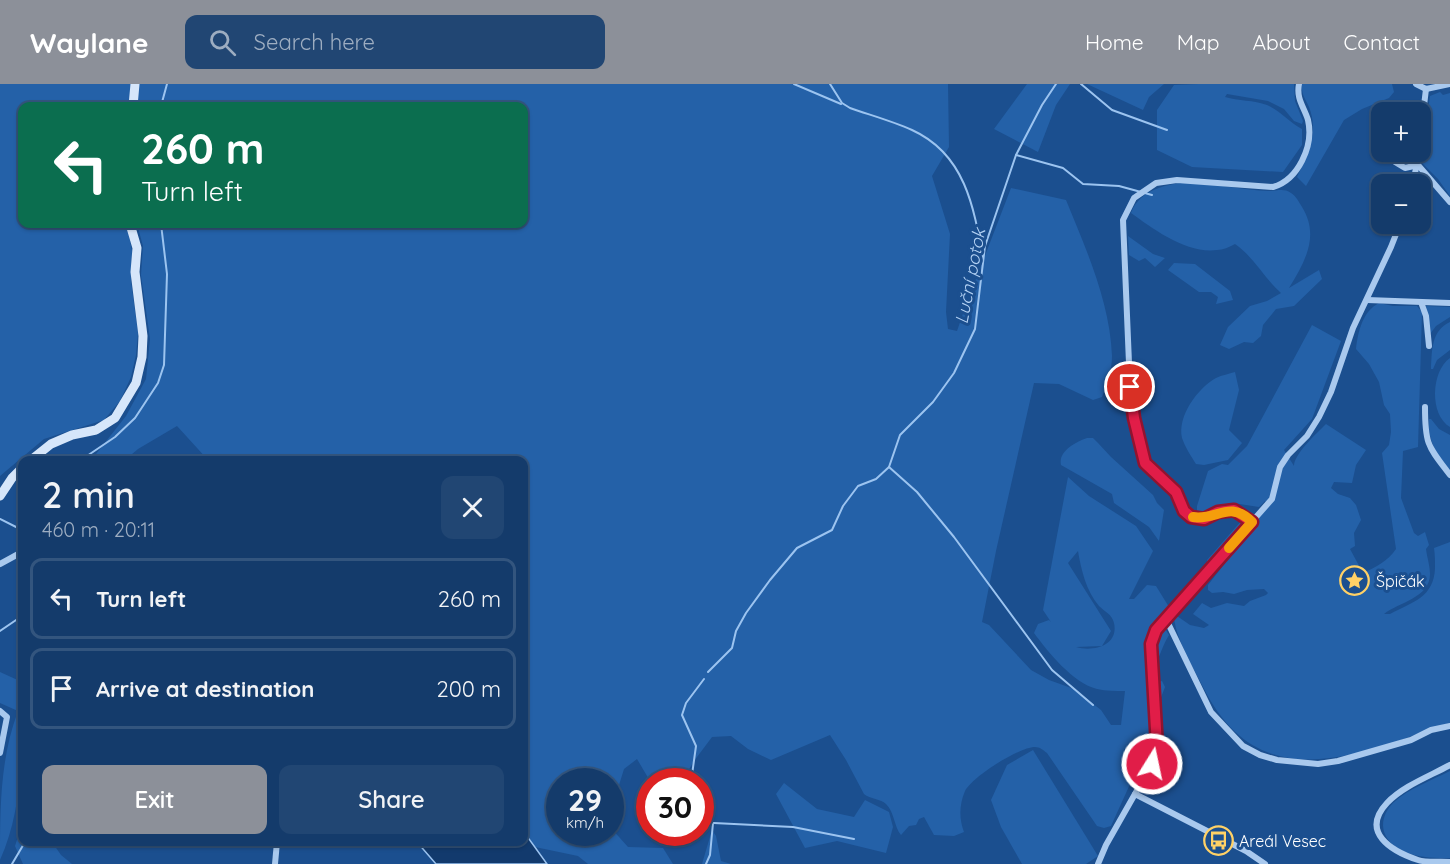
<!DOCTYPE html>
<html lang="en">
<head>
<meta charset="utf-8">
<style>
  :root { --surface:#143b6b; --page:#214673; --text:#f1f3f6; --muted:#9dadc1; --line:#33557e; --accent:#8c9099 }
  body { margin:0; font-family:Quicksand,sans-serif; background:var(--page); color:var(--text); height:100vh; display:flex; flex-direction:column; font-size:22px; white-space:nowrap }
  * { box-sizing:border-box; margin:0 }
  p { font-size:20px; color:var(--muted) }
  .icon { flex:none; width:33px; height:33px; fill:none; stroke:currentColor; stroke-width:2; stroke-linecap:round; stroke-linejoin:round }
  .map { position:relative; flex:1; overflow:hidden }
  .details { position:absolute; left:18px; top:372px; width:510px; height:390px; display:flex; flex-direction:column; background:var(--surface); border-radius:12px; box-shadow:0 2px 4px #0004,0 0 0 2px var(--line) }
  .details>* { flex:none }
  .hud { position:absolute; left:18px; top:18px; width:510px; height:126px; border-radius:12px; box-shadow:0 2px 4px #0004,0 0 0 2px var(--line); background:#0b6e4f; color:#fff; overflow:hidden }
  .tools { position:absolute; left:1371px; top:18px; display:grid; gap:12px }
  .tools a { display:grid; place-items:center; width:60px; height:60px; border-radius:12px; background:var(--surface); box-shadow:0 2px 4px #0004,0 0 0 2px var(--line); font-size:30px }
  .speed { position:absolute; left:546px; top:684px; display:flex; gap:12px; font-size:30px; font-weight:700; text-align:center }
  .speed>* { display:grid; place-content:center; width:78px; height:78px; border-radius:50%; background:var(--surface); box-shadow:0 2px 4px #0004,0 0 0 2px var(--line); line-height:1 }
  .speed small { font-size:15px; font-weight:400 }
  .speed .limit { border:9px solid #d22; background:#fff; color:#111 }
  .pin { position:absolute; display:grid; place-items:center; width:51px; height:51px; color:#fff; margin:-26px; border:3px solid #fff; border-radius:50%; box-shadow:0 2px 6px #0007 }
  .me { position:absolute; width:66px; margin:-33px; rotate:10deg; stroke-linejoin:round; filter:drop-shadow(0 0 4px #0008) }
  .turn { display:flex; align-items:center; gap:21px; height:126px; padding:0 24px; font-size:27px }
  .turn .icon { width:78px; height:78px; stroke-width:2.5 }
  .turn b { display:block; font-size:42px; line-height:51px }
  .round { display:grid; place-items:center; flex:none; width:63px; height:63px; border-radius:12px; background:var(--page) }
  .summary { display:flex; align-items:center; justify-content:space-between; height:102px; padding:0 24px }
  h1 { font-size:36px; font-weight:600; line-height:45px }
  .primary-button { display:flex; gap:12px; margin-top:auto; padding:12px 24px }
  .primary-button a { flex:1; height:69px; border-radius:12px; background:var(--accent); color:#fff; font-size:24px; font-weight:600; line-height:69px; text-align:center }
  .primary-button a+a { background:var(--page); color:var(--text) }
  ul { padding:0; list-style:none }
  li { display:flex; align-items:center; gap:18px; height:81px; margin:0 12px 9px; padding:0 12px; border:3px solid var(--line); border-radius:12px }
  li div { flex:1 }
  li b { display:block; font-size:22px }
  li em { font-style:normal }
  header { display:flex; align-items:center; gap:36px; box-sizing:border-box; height:84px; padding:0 30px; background:var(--accent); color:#fff }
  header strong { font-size:28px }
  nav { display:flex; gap:33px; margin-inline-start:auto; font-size:21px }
  .search { width:420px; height:54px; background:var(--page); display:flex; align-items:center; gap:15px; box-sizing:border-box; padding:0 21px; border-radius:12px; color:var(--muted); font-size:22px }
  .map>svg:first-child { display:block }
</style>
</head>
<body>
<header>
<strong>Waylane</strong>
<div class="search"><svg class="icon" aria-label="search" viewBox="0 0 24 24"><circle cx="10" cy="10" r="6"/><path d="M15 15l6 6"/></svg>Search here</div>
<nav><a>Home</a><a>Map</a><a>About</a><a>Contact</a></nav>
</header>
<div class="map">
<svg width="1450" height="780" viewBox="0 0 1450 780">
  <rect width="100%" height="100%" fill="#1b4f8f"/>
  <g fill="#2461a8" fill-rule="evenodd">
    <path d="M 0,0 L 948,0 L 949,63 L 932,92 L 950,150 L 946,228 L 948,245 L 957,247 L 966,221 L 1011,104 L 1066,116 C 1086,165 1110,218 1112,272 C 1112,286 1107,300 1102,313 L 1093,316 L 1059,300 L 1034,299 L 996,467 L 982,538 L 989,541 L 1031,586 L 1049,596 L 1074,605 L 1101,626 L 1111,641 L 1121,641 L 1125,607 C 1116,607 1106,607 1097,605 C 1073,599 1048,568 1034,549 L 1038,540 L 1049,536 L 1051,538 L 1043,526 L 1068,393 L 1089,412 L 1136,442 L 1153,467 L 1129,515 L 1134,515 L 1147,501 L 1156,502 L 1169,523 C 1154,535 1149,549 1145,567 L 1155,544 L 1164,543 L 1169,551 C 1161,564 1158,579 1150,592 L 1151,600 L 1162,597 L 1165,603 L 1160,616 L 1153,617 L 1149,609 L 1153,634 L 1145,678 L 1131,698 L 1111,742 L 1104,744 L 1097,742 L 1047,669 C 1043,666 1040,663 1035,663 C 1019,663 972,693 965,707 C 959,721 959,735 964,748 L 954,752 L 934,751 L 924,733 L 919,735 L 916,741 L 909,742 L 901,751 C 894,743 895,729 886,720 C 881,715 870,715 864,710 L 846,676 L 830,651 L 771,676 L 748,665 L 731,652 L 712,653 L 694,677 L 682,697 L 650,697 L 637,675 L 624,685 L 611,727 L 610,698 L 560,698 L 560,748 L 610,748 L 611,744 L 628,763 L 663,764 L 673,780 L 588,780 L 578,772 L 535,763 L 524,748 L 524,376 L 208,376 L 177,342 L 138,365 L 125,376 L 98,376 L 96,370 L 126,332 L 146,295 L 150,255 L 141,191 L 143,162 L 137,140 L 524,140 L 524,22 L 22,22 L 22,140 L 127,140 L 132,167 L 131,197 L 138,249 L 136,271 L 131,293 L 120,317 L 104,336 L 44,355 L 0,392 ZM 1078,467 C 1081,485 1086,507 1099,522 C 1105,528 1112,530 1114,539 C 1119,562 1093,568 1076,563 L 1102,562 L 1111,547 L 1068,479 Z"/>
    <path d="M 1027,0 L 1070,0 L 1056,21 L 1038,68 L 994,45 Z"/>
    <path d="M 1087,0 L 1164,0 L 1149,13 L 1143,26 Z"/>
    <path d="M 1198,0 L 1294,0 L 1295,17 L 1303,37 L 1302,40 L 1294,37 L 1284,25 L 1268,17 L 1227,10 L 1225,13 C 1238,17 1254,16 1267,21 C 1281,27 1289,38 1302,45 L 1302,61 L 1283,88 L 1192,83 L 1157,66 L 1157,26 L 1174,1 Z"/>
    <path d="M 1302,0 L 1392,0 L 1394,8 L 1389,14 L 1362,25 L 1344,36 L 1306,102 L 1297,93 C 1308,71 1319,48 1309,23 C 1305,14 1301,10 1302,0 Z"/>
    <path d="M 1440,8 L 1443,11 L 1450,9 L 1450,112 L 1438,95 L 1421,78 L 1430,12 Z"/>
    <path d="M 1191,98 C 1217,100 1243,106 1269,107 C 1277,107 1284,104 1291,109 C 1296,112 1299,118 1302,123 C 1320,152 1305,178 1289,204 L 1319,186 L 1322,195 L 1294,222 L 1276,225 L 1263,241 L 1261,252 L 1253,259 L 1244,258 L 1229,265 L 1220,261 L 1228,243 L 1250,222 L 1267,217 L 1281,209 C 1264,194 1254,173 1235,160 C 1229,163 1223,166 1217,166 C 1187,170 1153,145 1131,129 C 1140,105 1167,100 1191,98 Z"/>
    <path d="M 1128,152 L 1153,170 L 1165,174 L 1155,183 L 1145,174 L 1139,177 L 1129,171 Z"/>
    <path d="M 1174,179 L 1195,180 L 1230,207 L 1233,216 L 1216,220 L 1218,213 L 1211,208 L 1199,208 L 1168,186 Z"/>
    <path d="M 1379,219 L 1393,222 L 1417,222 L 1422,228 L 1418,363 L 1403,367 L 1401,414 L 1414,449 L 1418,452 L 1425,448 L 1429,461 L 1426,465 C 1427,473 1430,482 1430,490 C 1430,514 1399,518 1384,530 L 1390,530 C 1413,518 1434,513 1435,484 C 1435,477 1435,471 1434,464 L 1450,458 L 1450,639 C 1432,643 1416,651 1398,657 C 1316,685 1247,691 1203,603 C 1192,581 1178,559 1174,535 L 1177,532 L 1190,541 L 1204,544 L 1209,541 L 1193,530 L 1202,519 L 1211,524 L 1227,519 L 1244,522 L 1250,517 L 1266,511 L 1268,509 L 1264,505 L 1247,506 L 1234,510 L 1223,508 L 1212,509 L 1208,506 L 1208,501 L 1229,474 L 1222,465 L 1208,482 L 1207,476 L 1243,435 L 1252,441 L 1268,423 L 1265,417 L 1259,423 L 1233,419 L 1204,430 L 1197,427 L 1197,422 L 1208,387 L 1222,380 L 1228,381 L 1247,362 L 1312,241 L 1341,257 L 1312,335 L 1284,366 L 1294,382 C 1294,370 1317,349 1326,340 L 1366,366 L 1356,381 L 1352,399 L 1334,398 L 1331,404 L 1338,410 L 1350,414 L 1356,421 L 1361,436 L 1354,449 L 1355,462 L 1350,465 L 1363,489 C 1376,483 1388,477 1396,465 L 1382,369 L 1389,361 L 1391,348 L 1390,330 L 1384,321 L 1379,298 L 1369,280 L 1356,265 C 1358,247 1363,227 1379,219 Z"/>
    <path d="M 1426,222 L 1450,223 L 1450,233 L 1436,242 L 1430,250 Z"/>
    <path d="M 1450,238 L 1450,266 L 1437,276 L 1433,285 L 1431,285 C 1432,266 1431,247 1450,238 Z"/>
    <path d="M 1450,274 L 1450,343 C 1429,331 1431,287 1450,274 Z"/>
    <path d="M 1235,288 L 1239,306 L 1229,346 L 1242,359 L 1228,376 L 1204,381 L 1196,380 C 1191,372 1185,363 1182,354 C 1177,332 1198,304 1216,294 C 1222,291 1229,290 1235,288 Z"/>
    <path d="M 1429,335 L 1431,335 L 1439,345 L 1450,351 L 1450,388 C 1438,371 1427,357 1429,335 Z"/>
    <path d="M 1087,354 L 1093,354 L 1098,359 L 1111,373 L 1153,411 L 1157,419 L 1164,426 L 1159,457 L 1149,443 L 1114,419 L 1112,410 L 1061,381 C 1058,367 1076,358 1087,354 Z"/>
    <path d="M 0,588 L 22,598 C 22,655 25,721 0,776 C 0,724 0,675 18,627 L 0,619 Z"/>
    <path d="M 1033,666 L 1098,772 L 1086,780 L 1022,780 L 1001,743 L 991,716 L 1007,681 Z"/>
    <path d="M 1450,687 L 1450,774 C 1436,774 1422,774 1408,769 C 1384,761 1374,739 1393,719 C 1408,705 1432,696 1450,687 Z"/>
    <path d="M 784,699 L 817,725 L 854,733 L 865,716 L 889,728 L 893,743 L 886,769 L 837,757 L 805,764 L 776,710 Z"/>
    <path d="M 22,740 L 22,758 L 52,758 L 61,771 L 72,780 L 23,780 L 15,762 Z"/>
    <path d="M 712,746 L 716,752 L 721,777 L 731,780 L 702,780 Z"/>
  </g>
  <path fill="#123a6d" stroke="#9cc4f0" stroke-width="1.5" d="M 524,748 L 547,780 L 436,780 L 417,758 L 524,758 Z"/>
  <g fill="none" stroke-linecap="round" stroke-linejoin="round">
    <g stroke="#9cc4f0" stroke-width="2">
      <path d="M 794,0 L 841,20"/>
      <path d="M 830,0 L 842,19 L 850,24 C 870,31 892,37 912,46 C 965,70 974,123 983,175"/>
      <path d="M 1081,0 L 1112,26 L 1167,46"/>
      <path d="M 161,22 L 167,0"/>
      <path d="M 1016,71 L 1063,84 L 1083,100 L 1119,102 L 1152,111"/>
      <path d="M 81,376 L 115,353 L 135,334 L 158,299 L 164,281 L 167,190 L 161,140"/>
      <path d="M 889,383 L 917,408 L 954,453 L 1052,586 L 1093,621"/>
      <path d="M 0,435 L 22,446"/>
      <path d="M 0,547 L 22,532"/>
      <path d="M 708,588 L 732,564 L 736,547 L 746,529 L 770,496 L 797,464 L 832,446 L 843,422 L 858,402 L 876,395 L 889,383 L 900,351 L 933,318 L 954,289 L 975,245 L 985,162 L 1016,71 L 1042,21 L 1056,0"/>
      <path d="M 691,698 L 696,662 L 682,631 L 686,619 L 704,595"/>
      <path d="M 700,727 L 704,734"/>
      <path d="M 714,739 L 793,743 L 854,755"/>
      <path d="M 12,780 L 25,758"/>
      <path d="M 706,780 L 710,771 L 713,739"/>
    </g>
    <g stroke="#a9c9ee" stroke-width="6">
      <path d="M 1416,0 L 1426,5 L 1450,0"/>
      <path d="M 1420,55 L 1426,5"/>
      <path d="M 1394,68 L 1395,78 L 1405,84 L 1418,81"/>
      <path d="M 1418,81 L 1450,118"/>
      <path d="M 1413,100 L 1419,68"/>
      <path d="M 1367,216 L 1450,219"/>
      <path d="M 1421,218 L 1426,232 L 1429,262"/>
      <path d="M 1425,323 C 1425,361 1428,362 1450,391"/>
      <path d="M 1252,438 L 1234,426 L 1219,428 L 1204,435 L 1191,433 L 1183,427 L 1176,408 L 1145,379 L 1134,334 L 1130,303 L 1123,136 L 1134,114 L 1156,99 L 1177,96 L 1273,103 C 1298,96 1314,62 1308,36 C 1304,23 1296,15 1299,0"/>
      <path d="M 0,480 L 22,468"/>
      <path d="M 1166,535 L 1211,628 L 1243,662 L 1260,671 L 1277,676 L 1318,680 L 1338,677 L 1411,656 L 1431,646 L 1450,642"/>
      <path d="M 0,627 L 7,633 L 0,669"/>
      <path d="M 1450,681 C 1430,692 1403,702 1387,719 C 1360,748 1391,767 1418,776 C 1427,779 1440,777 1450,778"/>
      <path d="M 1135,710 L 1246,767 L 1265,780"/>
      <path d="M 267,758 L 277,758"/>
      <path d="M 275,780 L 277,758"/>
      <path d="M 1098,780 L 1106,761 L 1152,680 L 1157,662 L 1151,560 L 1156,546 L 1272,415 L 1280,383 L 1288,371 L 1307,352 L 1319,333 L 1331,308 L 1353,244 L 1391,163 L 1400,140"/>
    </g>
    <g stroke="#d6e6fa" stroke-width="9">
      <path d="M 133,22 L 135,0"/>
      <path d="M 31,376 L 51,360 L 72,351 L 96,346 L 115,334 L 136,299 L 142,273 L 143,252 L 135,188 L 137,164 L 130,140"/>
      <path d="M 0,412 L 12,394 L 22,384"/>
    </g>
  </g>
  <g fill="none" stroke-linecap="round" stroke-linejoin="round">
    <defs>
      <path id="route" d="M 1130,303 L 1134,334 L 1145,379 L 1176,408 L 1184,427 L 1191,433 L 1204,435 L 1218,428 L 1234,426 L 1252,438 L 1156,546 L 1151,560 L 1157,662 L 1152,680"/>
    </defs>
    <use href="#route" stroke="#92132f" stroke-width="15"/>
    <use href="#route" stroke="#e11d48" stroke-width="10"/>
    <path stroke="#f59e0b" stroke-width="10" d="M 1193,433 C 1217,437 1229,415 1252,438 L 1229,464"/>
  </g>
  <defs>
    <symbol id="sight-ring" viewBox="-11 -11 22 22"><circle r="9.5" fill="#1b4f8f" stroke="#ffd166" stroke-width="1.5"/><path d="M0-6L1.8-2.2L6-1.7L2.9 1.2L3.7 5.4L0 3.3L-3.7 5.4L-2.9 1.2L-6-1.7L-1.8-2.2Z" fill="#ffd166"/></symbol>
    <symbol id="bus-ring" viewBox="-11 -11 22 22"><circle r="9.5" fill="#1b4f8f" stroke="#ffd166" stroke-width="1.5"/><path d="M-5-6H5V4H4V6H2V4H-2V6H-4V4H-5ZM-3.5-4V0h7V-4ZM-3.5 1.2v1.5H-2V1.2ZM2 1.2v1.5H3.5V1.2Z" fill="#ffd166"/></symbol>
  </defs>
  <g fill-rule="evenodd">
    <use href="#sight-ring" x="1338" y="480" width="33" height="33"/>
    <use href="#bus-ring" x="1202" y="740" width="33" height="33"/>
  </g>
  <g text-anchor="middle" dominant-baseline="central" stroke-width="6" stroke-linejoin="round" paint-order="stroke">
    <g font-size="16" fill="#fff" stroke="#1b4f8f" text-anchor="start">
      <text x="1376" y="497">Špičák</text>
      <text x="1239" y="757">Areál Vesec</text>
    </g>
    <g font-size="18" font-style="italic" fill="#b5d3f5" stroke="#1b4f8f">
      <text transform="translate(970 192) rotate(-79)">Luční potok</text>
    </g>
  </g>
</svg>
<div class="tools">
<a>+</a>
<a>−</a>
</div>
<div class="speed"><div>29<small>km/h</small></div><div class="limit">30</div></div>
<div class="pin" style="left:1130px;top:303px;background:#d93025"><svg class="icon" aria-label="arrive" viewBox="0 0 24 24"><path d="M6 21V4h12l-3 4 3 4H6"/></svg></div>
<svg class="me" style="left:1152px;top:680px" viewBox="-20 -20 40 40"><circle r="17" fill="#e11d48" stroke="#fff" stroke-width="3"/><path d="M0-11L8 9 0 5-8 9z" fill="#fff"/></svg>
<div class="hud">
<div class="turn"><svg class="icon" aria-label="left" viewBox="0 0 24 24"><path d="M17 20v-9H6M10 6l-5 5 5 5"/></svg><div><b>260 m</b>Turn left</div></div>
</div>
<section class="details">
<div class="summary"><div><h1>2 min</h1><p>460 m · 20:11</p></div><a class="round"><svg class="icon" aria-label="close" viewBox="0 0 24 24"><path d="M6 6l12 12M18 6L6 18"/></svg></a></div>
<ul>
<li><svg class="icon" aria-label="left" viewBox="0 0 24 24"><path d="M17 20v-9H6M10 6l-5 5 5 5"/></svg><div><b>Turn left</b></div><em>260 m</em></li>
<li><svg class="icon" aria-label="arrive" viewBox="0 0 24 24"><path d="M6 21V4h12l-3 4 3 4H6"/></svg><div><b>Arrive at destination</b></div><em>200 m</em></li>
</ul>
<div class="primary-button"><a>Exit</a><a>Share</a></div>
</section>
</div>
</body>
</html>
